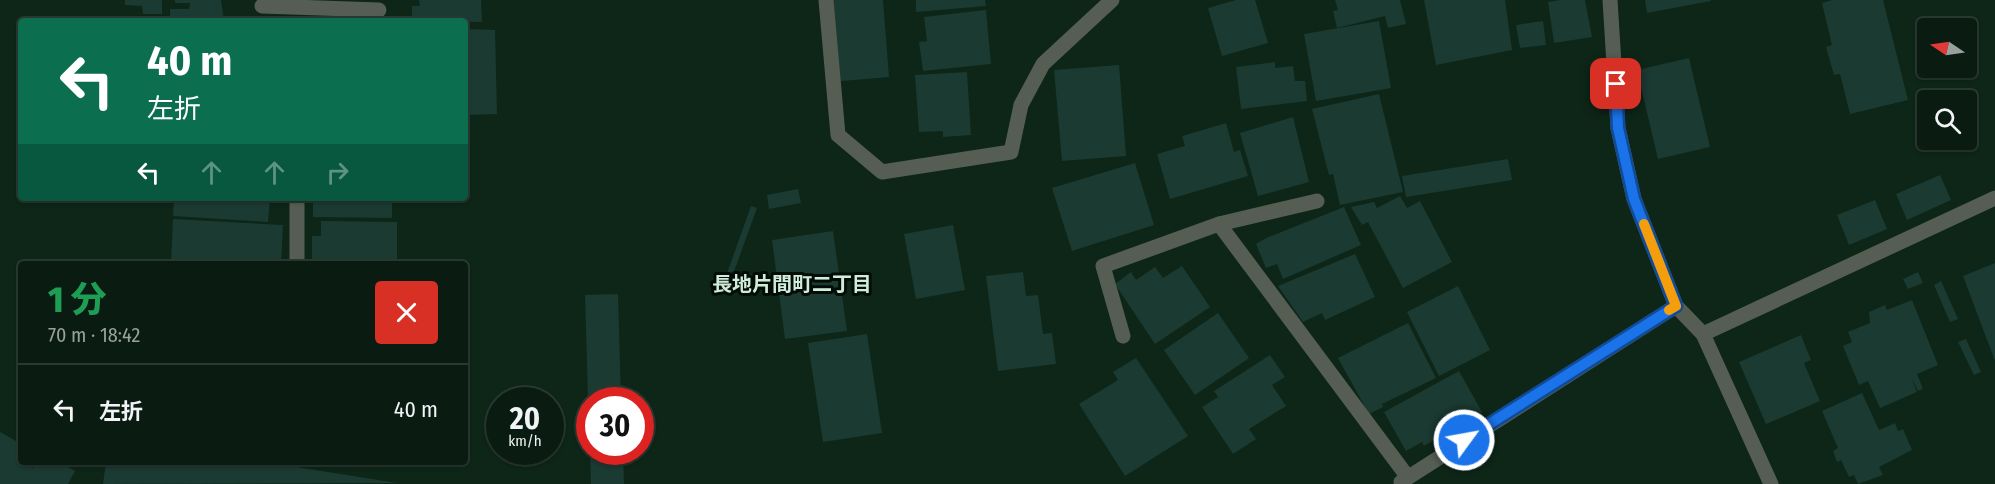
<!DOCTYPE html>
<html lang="ja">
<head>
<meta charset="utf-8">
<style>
  :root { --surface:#0a1c12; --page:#182920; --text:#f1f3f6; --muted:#99a19f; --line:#2a3a32 }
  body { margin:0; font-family:"Fira Sans Condensed","Noto Sans JP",sans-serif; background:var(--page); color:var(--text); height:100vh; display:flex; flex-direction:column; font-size:22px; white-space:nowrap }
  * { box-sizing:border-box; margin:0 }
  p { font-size:20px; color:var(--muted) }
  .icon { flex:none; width:33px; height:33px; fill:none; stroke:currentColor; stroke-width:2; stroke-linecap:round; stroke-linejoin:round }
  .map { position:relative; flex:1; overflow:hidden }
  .sheet { position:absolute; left:18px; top:261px; width:450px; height:204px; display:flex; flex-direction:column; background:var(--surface); border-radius:6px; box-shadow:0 2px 4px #0004,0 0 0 2px var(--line) }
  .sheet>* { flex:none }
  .hud { position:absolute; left:18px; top:18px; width:450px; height:183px; border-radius:6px; box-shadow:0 2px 4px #0004,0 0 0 2px var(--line); background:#0b6e4f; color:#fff; overflow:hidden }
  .needle { width:39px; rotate:283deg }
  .tools { position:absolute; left:1917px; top:18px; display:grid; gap:12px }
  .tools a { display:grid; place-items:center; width:60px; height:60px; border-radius:6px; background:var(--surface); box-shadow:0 2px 4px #0004,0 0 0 2px var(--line); font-size:30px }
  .speed { position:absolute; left:486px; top:387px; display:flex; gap:12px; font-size:30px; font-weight:700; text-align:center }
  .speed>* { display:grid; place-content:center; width:78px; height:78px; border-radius:50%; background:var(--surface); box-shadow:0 2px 4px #0004,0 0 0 2px var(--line); line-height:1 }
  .speed small { font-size:15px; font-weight:400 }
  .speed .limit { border:9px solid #d22; background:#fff; color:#111 }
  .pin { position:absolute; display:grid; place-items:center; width:51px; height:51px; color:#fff; margin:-26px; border-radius:12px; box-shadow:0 3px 9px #0006 }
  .me { position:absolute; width:66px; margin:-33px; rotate:58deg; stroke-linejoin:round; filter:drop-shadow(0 0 4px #0008) }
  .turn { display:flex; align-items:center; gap:21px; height:126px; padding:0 30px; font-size:27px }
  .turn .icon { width:78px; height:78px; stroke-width:2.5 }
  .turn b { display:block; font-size:42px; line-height:51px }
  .lanes { display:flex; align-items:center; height:57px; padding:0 30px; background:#0003; justify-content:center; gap:30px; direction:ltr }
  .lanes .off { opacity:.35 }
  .round { display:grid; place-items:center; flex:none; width:63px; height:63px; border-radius:6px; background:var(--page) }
  .headline { display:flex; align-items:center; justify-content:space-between; height:102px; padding:0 30px }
  h1 { font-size:36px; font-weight:800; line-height:45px; color:#1e9e55 }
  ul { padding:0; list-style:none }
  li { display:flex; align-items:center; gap:18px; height:90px; padding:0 30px; border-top:2px solid var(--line) }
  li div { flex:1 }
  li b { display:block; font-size:22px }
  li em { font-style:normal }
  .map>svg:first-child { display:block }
</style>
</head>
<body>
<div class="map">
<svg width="1995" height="484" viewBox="0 0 1995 484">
  <rect width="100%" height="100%" fill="#0d2618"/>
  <g fill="#1a3a32">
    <path d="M 125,0 L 162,0 L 162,14 L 143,14 L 142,6 L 125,5 Z"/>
    <path d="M 175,0 L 221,0 L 224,21 L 170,21 L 170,9 L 189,9 L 190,3 L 175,3 Z"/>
    <path d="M 419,0 L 481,0 L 482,22 L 412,21 L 412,6 L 420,6 Z"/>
    <path d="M 826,0 L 883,0 L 889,77 L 831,82 Z"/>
    <path d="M 916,0 L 985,0 L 986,6 L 916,12 Z"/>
    <path d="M 1236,0 L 1255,0 L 1268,43 L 1222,56 L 1208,8 Z"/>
    <path d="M 1335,0 L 1400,0 L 1406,24 L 1388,28 L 1385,16 L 1337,28 L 1333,11 L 1338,10 Z"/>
    <path d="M 1424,0 L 1505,0 L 1512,50 L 1436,65 Z"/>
    <path d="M 1560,0 L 1585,0 L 1592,37 L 1554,43 L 1548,2 Z"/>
    <path d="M 1645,0 L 1711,0 L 1711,1 L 1647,13 Z"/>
    <path d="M 1832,0 L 1883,0 L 1908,100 L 1850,114 L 1840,74 L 1834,75 L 1826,47 L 1832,45 L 1822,3 Z"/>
    <path d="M 986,10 L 991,64 L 923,71 L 919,42 L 927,41 L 924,17 Z"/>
    <path d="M 1379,21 L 1391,88 L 1316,101 L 1304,34 Z"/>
    <path d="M 1543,21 L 1546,45 L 1520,48 L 1516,25 Z"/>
    <path d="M 465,29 L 495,30 L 497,114 L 465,115 Z"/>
    <path d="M 1689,58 L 1710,147 L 1658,159 L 1637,70 Z"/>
    <path d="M 1275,62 L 1275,68 L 1293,66 L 1295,81 L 1305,81 L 1307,101 L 1241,109 L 1236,67 Z"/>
    <path d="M 1119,65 L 1126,156 L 1062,161 L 1054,70 Z"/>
    <path d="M 967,72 L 971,135 L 943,137 L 943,131 L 919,132 L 915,75 Z"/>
    <path d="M 1379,94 L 1403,192 L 1340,205 L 1333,174 L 1329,175 L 1312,109 Z"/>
    <path d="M 1293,117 L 1309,182 L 1258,196 L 1240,133 Z"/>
    <path d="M 1226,123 L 1234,152 L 1240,150 L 1248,176 L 1170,199 L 1157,154 L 1185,146 L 1182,136 Z"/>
    <path d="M 1508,159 L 1512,180 L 1406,197 L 1402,176 Z"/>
    <path d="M 1135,163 L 1154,225 L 1072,251 L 1052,188 Z"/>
    <path d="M 1940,175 L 1951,200 L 1907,220 L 1896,194 Z"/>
    <path d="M 798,189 L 801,203 L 769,209 L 767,195 Z"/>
    <path d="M 1400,196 L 1407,208 L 1420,201 L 1452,262 L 1403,288 L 1368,222 L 1362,225 L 1351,207 L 1374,202 L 1377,208 Z"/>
    <path d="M 174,198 L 270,198 L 268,222 L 173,216 Z"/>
    <path d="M 313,198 L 392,198 L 392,218 L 313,217 Z"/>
    <path d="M 1875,200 L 1887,229 L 1849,245 L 1837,215 Z"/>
    <path d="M 751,206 L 757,208 L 732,277 L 726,276 Z"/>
    <path d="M 1344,207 L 1361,245 L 1283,279 L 1277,264 L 1266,268 L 1256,244 L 1266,238 Z"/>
    <path d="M 173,219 L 283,225 L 281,264 L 171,264 Z"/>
    <path d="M 321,221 L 397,222 L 397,264 L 312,264 L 312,236 L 321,236 Z"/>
    <path d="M 953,225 L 965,290 L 916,299 L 904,234 Z"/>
    <path d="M 833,231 L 847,331 L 785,339 L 772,240 Z"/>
    <path d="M 1355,254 L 1375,297 L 1325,320 L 1322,313 L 1303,322 L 1278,286 Z"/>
    <path d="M 1995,263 L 1995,361 L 1963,276 Z"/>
    <path d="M 1182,266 L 1210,307 L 1155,344 L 1115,284 L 1131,272 L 1136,280 L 1155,267 L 1163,278 Z"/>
    <path d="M 1023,272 L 1026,296 L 1038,295 L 1043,334 L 1052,333 L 1056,364 L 998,371 L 986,276 Z"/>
    <path d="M 1918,272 L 1923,283 L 1908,289 L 1903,279 Z"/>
    <path d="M 766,273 L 767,280 L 745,281 L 744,275 Z"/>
    <path d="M 1941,281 L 1958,319 L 1950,322 L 1934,285 Z"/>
    <path d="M 1458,286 L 1490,350 L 1439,376 L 1407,312 Z"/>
    <path d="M 618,294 L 621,400 L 588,400 L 585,295 Z"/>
    <path d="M 1912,300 L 1938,365 L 1917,374 L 1923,389 L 1918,391 L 1911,377 L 1917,392 L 1880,408 L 1868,381 L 1859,385 L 1843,346 L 1852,342 L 1848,332 L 1870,323 L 1869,312 L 1885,305 L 1887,310 Z"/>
    <path d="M 1218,313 L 1249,358 L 1195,395 L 1164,350 Z"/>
    <path d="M 1408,323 L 1436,378 L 1382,404 L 1383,407 L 1369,414 L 1338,358 Z"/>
    <path d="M 867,334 L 882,433 L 823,442 L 808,343 Z"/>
    <path d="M 1801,335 L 1811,360 L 1804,363 L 1820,401 L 1766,424 L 1739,362 Z"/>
    <path d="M 1966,339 L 1981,372 L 1974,375 L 1958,342 Z"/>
    <path d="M 1270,355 L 1285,377 L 1272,385 L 1286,406 L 1249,429 L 1256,439 L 1233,454 L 1202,407 L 1218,397 L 1214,391 Z"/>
    <path d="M 1136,358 L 1188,436 L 1125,476 L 1079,404 L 1118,380 L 1113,372 Z"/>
    <path d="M 1459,371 L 1482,412 L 1424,446 L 1422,442 L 1406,451 L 1384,412 Z"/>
    <path d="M 1862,393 L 1879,430 L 1895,423 L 1898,431 L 1903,429 L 1912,450 L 1879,467 L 1883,475 L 1858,484 L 1854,475 L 1849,477 L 1841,460 L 1837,462 L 1833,451 L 1838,448 L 1822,411 Z"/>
    <path d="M 0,432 L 21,444 L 21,462 L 31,462 L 29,466 L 33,468 L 36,462 L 60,462 L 75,471 L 68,484 L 0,484 Z"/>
    <path d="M 590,452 L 623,452 L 624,484 L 591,484 Z"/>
    <path d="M 106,462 L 265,462 L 397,483 L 103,484 Z"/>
  </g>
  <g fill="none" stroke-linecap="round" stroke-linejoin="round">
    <g stroke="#565e54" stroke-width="15">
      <path d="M 826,0 L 838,135 L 882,172 L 1011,152 L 1021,105 L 1043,64 L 1112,0"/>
      <path d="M 1610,0 L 1618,128 L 1634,199 L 1676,306 L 1703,334 L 1771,484"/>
      <path d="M 262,6 L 379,10"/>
      <path d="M 297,198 L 297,264"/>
      <path d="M 1219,224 L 1317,201"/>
      <path d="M 1703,334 L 1995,198"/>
      <path d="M 1123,336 L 1103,266 L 1219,224 L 1407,476"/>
      <path d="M 1401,482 L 1676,306"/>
    </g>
  </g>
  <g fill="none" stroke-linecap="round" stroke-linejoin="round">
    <defs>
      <path id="route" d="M 1464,440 L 1676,306 L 1634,199 L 1618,128 L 1616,84"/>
    </defs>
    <use href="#route" stroke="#114b97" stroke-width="15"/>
    <use href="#route" stroke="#1a73e8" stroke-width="10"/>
    <path stroke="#f59e0b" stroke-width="10" d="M 1644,224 L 1676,306 L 1669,310"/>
  </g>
  <g text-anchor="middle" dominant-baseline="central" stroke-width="6" stroke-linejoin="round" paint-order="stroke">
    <g font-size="20" font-weight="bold" fill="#cfedda" stroke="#040c07">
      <text x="792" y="284">長地片間町二丁目</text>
    </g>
  </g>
</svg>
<div class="tools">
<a><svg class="needle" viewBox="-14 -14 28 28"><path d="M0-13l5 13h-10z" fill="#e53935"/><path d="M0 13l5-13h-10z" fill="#99a19f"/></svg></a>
<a><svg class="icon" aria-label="search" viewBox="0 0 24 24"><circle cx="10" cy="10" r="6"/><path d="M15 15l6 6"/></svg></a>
</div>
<div class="speed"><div>20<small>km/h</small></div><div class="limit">30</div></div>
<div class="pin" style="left:1616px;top:84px;background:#d93025"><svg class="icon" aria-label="arrive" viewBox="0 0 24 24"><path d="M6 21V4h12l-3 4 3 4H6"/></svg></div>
<svg class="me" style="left:1464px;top:440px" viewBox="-20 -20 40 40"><circle r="17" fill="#1a73e8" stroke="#fff" stroke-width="3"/><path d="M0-11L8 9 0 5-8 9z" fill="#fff"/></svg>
<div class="hud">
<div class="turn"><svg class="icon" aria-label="left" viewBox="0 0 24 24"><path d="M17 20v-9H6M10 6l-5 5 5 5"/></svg><div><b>40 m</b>左折</div></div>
<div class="lanes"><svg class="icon" aria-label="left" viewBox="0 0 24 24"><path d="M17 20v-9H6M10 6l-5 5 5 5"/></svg><svg class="icon off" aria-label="ahead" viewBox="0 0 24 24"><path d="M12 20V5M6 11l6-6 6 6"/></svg><svg class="icon off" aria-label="ahead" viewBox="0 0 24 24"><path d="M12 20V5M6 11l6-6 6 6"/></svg><svg class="icon off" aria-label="right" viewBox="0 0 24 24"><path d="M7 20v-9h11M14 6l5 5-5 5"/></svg></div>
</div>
<section class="sheet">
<div class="headline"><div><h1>1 分</h1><p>70 m · 18:42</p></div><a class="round" style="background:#d93025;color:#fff"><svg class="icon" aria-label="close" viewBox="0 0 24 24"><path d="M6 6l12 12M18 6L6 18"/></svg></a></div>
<ul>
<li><svg class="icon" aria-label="left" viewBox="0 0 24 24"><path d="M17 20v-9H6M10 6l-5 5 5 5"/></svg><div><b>左折</b></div><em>40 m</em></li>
</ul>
</section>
</div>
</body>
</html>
